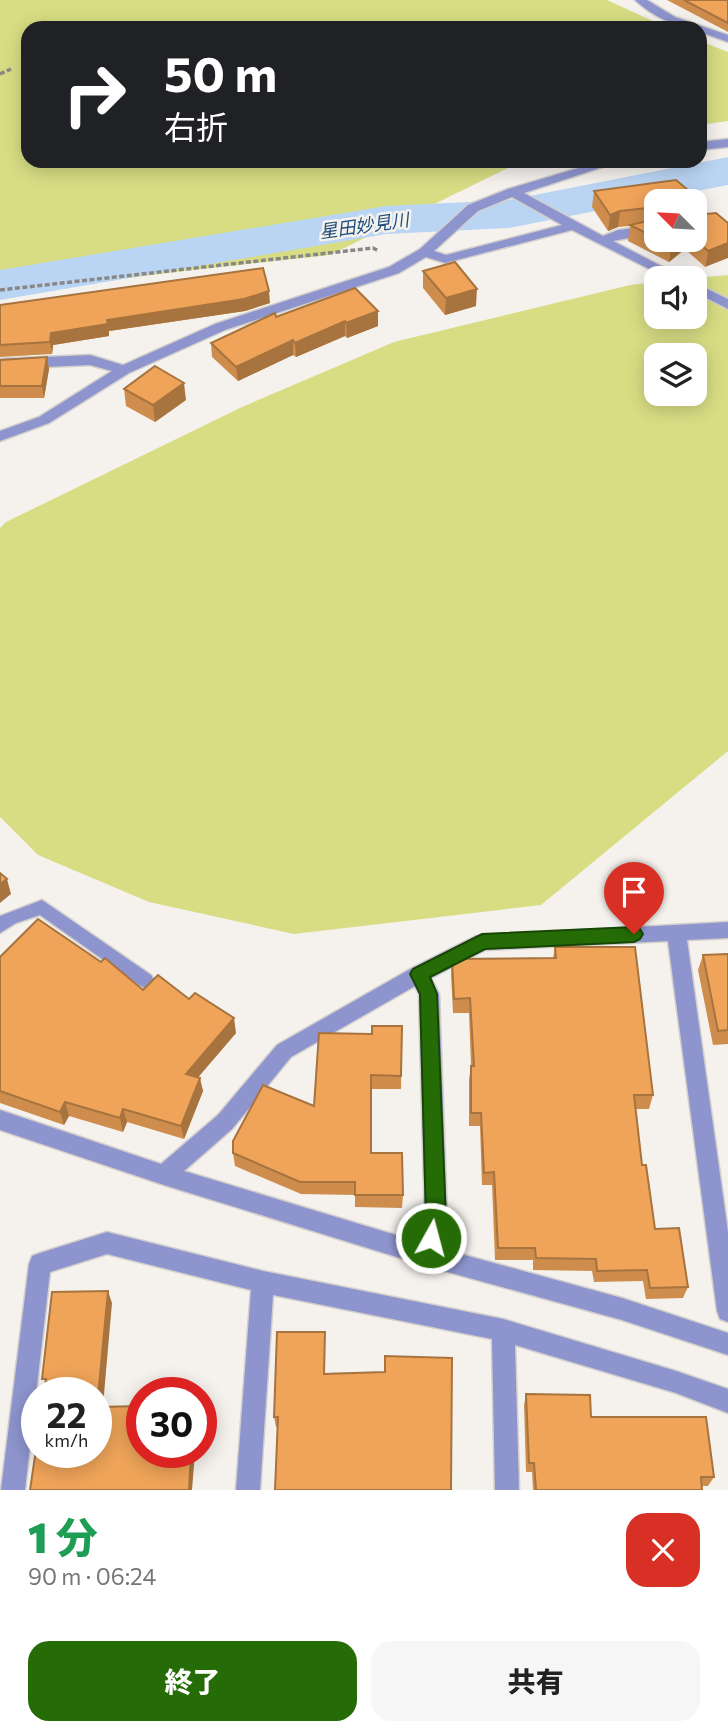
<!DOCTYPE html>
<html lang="ja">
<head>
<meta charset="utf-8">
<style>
  :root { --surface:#fff; --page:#f6f6f6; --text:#222; --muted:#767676; --accent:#256c07 }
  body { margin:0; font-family:Commissioner,"Noto Sans JP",sans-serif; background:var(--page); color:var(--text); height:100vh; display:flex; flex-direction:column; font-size:26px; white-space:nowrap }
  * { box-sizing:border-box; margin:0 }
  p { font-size:23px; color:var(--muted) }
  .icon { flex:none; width:38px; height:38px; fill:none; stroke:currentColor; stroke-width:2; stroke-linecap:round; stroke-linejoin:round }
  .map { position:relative; height:1490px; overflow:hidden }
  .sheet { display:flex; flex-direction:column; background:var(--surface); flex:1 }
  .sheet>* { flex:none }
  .hud { position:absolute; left:21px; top:21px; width:686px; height:147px; border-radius:21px; box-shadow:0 4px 18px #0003; background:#202124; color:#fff; overflow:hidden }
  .needle { width:46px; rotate:294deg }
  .fabs { position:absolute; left:644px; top:189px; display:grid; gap:14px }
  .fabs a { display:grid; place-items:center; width:63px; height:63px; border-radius:14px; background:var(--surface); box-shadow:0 4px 18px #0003; font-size:35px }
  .speed { position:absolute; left:21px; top:1377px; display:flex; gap:14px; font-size:35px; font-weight:700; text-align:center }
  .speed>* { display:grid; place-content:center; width:91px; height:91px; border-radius:50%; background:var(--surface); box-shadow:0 4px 18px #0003; line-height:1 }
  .speed small { font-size:18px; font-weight:400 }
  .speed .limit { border:10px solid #d22; background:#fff; color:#111 }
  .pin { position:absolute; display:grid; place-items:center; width:60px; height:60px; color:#fff; margin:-72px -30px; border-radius:50% 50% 50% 0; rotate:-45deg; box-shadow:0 0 7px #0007 }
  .pin .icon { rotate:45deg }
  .me { position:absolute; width:77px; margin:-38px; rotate:7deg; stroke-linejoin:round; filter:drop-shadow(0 0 5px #0008) }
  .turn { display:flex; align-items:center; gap:24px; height:147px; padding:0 28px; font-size:32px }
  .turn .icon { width:91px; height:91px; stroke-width:2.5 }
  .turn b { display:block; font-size:49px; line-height:60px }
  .round { display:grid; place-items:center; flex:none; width:74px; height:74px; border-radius:21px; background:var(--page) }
  .overview { display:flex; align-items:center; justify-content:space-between; height:119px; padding:0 28px }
  h1 { font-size:42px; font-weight:800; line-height:52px; color:#1e9e55 }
  .button { display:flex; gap:14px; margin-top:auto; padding:14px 28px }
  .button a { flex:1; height:80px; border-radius:21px; background:var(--accent); color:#fff; font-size:28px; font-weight:800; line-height:80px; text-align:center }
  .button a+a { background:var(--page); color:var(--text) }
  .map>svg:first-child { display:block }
</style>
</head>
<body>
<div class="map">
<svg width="728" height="1490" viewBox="0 0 728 1490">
  <rect width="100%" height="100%" fill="#f5f2ee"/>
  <g fill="#d8dd84" fill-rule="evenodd">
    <path d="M 0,0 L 607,0 L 668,28 L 28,28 L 28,161 L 522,161 L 330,255 L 175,272 L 0,295 Z"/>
    <path d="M 700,41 L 728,52 L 728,121 L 700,125 Z"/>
    <path d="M 728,275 L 728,751 L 541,905 L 294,934 L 149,902 L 38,855 L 0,817 L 0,528 L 6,522 L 242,407 L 394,342 L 630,285 L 656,282 L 656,317 L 695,317 L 695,278 ZM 656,355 L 695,355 L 695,394 L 656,394 Z"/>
  </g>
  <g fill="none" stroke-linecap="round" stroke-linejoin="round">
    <path fill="#bad5f4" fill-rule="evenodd" d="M 728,157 L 728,185 L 509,228 L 386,234 L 0,300 L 0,270 L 386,206 L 509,200 Z"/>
    <defs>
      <g id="service">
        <path d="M 635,0 L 647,0 L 675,17 L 728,35 L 728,42 L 700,32 L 700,28 C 676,28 652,16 635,0 Z"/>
        <path d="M 42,900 L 151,975 L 154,980 L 151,985 L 145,988 L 139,985 L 40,915 L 16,923 L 0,933 L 0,916 Z"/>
      </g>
      <g id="minor">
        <path d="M 728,139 L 728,147 L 700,150 L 700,142 Z"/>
        <path d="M 602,161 L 621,161 L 524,193 L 603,236 L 618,230 L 656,225 L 656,233 L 613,241 L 684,278 L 667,278 L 572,230 L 445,263 L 426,257 L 399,273 L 225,330 L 129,373 L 49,423 L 0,441 L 0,431 L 39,417 L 112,371 L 90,365 L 0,369 L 0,359 L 90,355 L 123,365 L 215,324 L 389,267 L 420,249 L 468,205 L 508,189 ZM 512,197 L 562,225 L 446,255 L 434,251 L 478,211 Z"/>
        <path d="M 695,283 L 728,299 L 728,309 L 695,292 Z"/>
        <path d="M 728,922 L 728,938 L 687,940 L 728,1232 L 728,1322 L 720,1319 L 717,1311 L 668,941 L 485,950 L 431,978 L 439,994 L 447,1220 L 439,1248 L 622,1298 L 728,1333 L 728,1355 L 622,1320 L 426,1266 L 164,1185 L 0,1130 L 0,1110 L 161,1164 L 218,1115 L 277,1045 L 412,968 L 476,936 ZM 415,986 L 419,994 L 425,1220 L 419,1242 L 184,1171 L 232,1129 L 291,1057 Z"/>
        <path d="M 107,1232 L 263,1271 L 503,1319 L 676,1371 L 728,1389 L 728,1413 L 676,1393 L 515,1345 L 519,1490 L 495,1490 L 492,1339 L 273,1295 L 260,1490 L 236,1490 L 251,1290 L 107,1254 L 50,1272 L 25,1490 L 1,1490 L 29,1264 L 32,1256 L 40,1253 Z"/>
      </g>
    </defs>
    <use href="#service" stroke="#d2cfcc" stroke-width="3"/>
    <use href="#minor" stroke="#d2cfcc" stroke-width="3"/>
    <g stroke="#8a8886" stroke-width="3.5" stroke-dasharray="5 2.5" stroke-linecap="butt">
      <path d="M 0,74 L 11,69"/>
      <path d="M 0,290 L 373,248 L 379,251"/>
    </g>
    <use href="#service" fill="#8e95ce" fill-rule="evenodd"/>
    <use href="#minor" fill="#8e95ce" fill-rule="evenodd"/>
  </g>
  <g fill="#ce8d4d" fill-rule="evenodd">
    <path d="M 667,0 L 728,0 L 728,32 Z"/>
    <path d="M 594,191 L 702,202 L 700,215 L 716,213 L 705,267 L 685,249 L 669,262 L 628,241 L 630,226 L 618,227 L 608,231 L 592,207 ZM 656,201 L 695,240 L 656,240 Z"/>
    <path d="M 423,271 L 476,306 L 445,315 L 423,288 Z"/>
    <path d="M 270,303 L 245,311 L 109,331 L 109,336 L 53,345 L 52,354 L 0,357 L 0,305 Z"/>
    <path d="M 378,311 L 378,326 L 347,338 L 345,336 L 296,357 L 293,355 L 238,381 L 212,357 L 211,343 L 276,317 Z"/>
    <path d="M 47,357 L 49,369 L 44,398 L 0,398 L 0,360 Z"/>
    <path d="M 124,389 L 186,400 L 155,422 L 126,406 Z"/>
    <path d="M 555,947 L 653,1095 L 649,1109 L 636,1109 L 642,1165 L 655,1229 L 688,1287 L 683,1298 L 646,1299 L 643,1281 L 594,1282 L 592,1271 L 533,1270 L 533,1260 L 495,1260 L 492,1185 L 482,1185 L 480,1126 L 469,1126 L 469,1079 L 471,1066 L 469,1013 L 453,1013 L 451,974 L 452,959 L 553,958 Z"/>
    <path d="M 728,954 L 728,1044 L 713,1045 L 698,970 L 703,955 Z"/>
    <path d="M 0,957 L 143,990 L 236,1033 L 198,1077 L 203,1091 L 184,1139 L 127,1122 L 123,1132 L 69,1116 L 64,1125 L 0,1103 Z"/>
    <path d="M 402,1026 L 401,1089 L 371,1089 L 371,1153 L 403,1195 L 402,1208 L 355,1207 L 355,1195 L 301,1194 L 235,1166 L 233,1153 L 314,1106 L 372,1034 Z"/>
    <path d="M 325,1332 L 325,1373 L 385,1372 L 452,1358 L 276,1427 L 274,1417 Z"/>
    <path d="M 526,1394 L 591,1417 L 714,1477 L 708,1486 L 702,1486 L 702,1490 L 533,1490 L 532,1472 L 526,1472 L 524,1405 Z"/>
  </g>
  <g fill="#a7733e">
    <path d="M 702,202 L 699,218 L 695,219 L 696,203 Z"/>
    <path d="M 620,211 L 618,227 L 608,231 L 610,215 Z"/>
    <path d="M 679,240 L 687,240 L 685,249 L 669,262 L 672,245 Z"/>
    <path d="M 728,243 L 728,258 L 705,267 L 708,251 Z"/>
    <path d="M 477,289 L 476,306 L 445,315 L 446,298 Z"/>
    <path d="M 269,291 L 270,303 L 245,311 L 109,331 L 109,336 L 53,345 L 52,354 L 50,342 L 51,333 L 107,320 Z"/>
    <path d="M 378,311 L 378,326 L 347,338 L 346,323 Z"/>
    <path d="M 345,321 L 345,336 L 296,357 L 295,343 Z"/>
    <path d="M 293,340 L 293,355 L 238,381 L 236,367 Z"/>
    <path d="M 47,357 L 49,369 L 44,398 L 42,386 Z"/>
    <path d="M 184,383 L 186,400 L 155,422 L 153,405 Z"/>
    <path d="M 7,879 L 11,894 L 0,903 L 0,884 Z"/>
    <path d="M 234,1018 L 236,1033 L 189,1088 L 186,1074 Z"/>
    <path d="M 200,1078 L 203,1091 L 184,1139 L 181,1126 Z"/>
    <path d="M 65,1102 L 69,1116 L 64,1125 L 60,1112 Z"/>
    <path d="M 123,1109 L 127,1122 L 123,1132 L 120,1118 Z"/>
    <path d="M 108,1291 L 112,1303 L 102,1417 L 97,1407 Z"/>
    <path d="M 191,1452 L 195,1452 L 192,1490 L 189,1490 Z"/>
  </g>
  <g fill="#efa459" stroke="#a7733e" stroke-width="2">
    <path d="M 684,0 L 728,0 L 728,23 Z"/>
    <path d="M 676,180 L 702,202 L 696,203 L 696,215 L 716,213 L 728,223 L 728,243 L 708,251 L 695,239 L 695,201 L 656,201 L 656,207 L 620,211 L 610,215 L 594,191 Z"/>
    <path d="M 656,219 L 656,238 L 630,225 Z"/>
    <path d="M 661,240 L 679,240 L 672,245 Z"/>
    <path d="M 455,262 L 477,289 L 446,298 L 423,271 Z"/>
    <path d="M 263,268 L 269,291 L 244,299 L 107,320 L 108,324 L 51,333 L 50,342 L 0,345 L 0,305 Z"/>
    <path d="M 355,288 L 378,311 L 346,323 L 345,321 L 295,343 L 293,340 L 236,367 L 211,343 L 275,313 L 276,317 Z"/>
    <path d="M 47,357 L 42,386 L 0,386 L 0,360 Z"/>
    <path d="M 155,366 L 184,383 L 153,405 L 124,389 Z"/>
    <path d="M 0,873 L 7,879 L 0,884 Z"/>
    <path d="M 38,919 L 101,962 L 105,958 L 143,990 L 158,975 L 189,999 L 195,993 L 234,1018 L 186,1074 L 200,1078 L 181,1126 L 123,1109 L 120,1118 L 65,1102 L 60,1112 L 0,1091 L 0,957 Z"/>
    <path d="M 555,947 L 635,947 L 653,1095 L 634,1095 L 642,1165 L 646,1165 L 655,1229 L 679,1228 L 688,1287 L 650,1288 L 647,1270 L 597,1271 L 596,1259 L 536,1258 L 535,1248 L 498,1248 L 494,1172 L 484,1173 L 481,1113 L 471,1113 L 471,1066 L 474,1066 L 470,998 L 454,999 L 452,959 L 556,958 Z"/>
    <path d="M 728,954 L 728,1030 L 718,1031 L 703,955 Z"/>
    <path d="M 372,1026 L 402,1026 L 401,1076 L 371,1075 L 371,1153 L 402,1153 L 403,1195 L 355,1195 L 355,1182 L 300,1182 L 233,1153 L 233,1141 L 263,1085 L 314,1106 L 319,1033 L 372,1034 Z"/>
    <path d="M 108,1291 L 97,1407 L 142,1406 L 142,1452 L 191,1452 L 189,1490 L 30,1490 L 37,1443 L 37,1452 L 96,1452 L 96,1393 L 44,1393 L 46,1379 L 42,1379 L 52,1292 Z"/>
    <path d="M 277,1332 L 325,1332 L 324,1374 L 385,1372 L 385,1356 L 452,1358 L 451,1490 L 275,1490 L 278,1417 L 274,1417 Z"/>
    <path d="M 526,1394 L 590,1395 L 591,1417 L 706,1417 L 714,1477 L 701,1477 L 702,1490 L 536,1490 L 534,1463 L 529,1463 Z"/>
  </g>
  <path fill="#256c07" stroke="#184605" stroke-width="2" d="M 634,927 L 640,929 L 643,934 L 640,939 L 634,942 L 485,949 L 430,977 L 437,994 L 446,1220 L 438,1245 L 431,1247 L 424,1245 L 421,1238 L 426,1220 L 420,994 L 410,974 L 413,969 L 482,934 Z"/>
  <g text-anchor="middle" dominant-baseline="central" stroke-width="5" stroke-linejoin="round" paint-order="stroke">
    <g font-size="18" font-style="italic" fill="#1e4e7d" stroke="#f5f2ee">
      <text transform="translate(364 225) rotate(-8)">星田妙見川</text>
    </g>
  </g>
</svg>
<div class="fabs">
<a><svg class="needle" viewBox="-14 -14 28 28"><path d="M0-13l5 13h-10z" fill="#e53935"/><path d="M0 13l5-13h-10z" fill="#767676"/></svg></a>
<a><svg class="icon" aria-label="sound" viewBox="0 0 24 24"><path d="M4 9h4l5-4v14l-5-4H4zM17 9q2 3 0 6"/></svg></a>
<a><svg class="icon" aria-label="layers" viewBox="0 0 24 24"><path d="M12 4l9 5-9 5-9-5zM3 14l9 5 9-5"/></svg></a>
</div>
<div class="speed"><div>22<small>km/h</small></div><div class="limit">30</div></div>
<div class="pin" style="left:634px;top:934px;background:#d93025"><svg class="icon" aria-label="arrive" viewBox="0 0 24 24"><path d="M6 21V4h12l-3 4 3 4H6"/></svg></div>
<svg class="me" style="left:431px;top:1238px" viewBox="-20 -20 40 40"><circle r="17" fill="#256c07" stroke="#fff" stroke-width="3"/><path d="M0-11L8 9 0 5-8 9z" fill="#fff"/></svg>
<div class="hud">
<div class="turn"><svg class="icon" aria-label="right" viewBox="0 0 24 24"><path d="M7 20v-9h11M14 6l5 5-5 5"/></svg><div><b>50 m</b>右折</div></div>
</div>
</div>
<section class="sheet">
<div class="overview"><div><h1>1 分</h1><p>90 m · 06:24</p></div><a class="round" style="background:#d93025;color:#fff"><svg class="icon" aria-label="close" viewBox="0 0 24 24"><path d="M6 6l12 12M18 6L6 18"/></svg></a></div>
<div class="button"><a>終了</a><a>共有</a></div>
</section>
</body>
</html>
